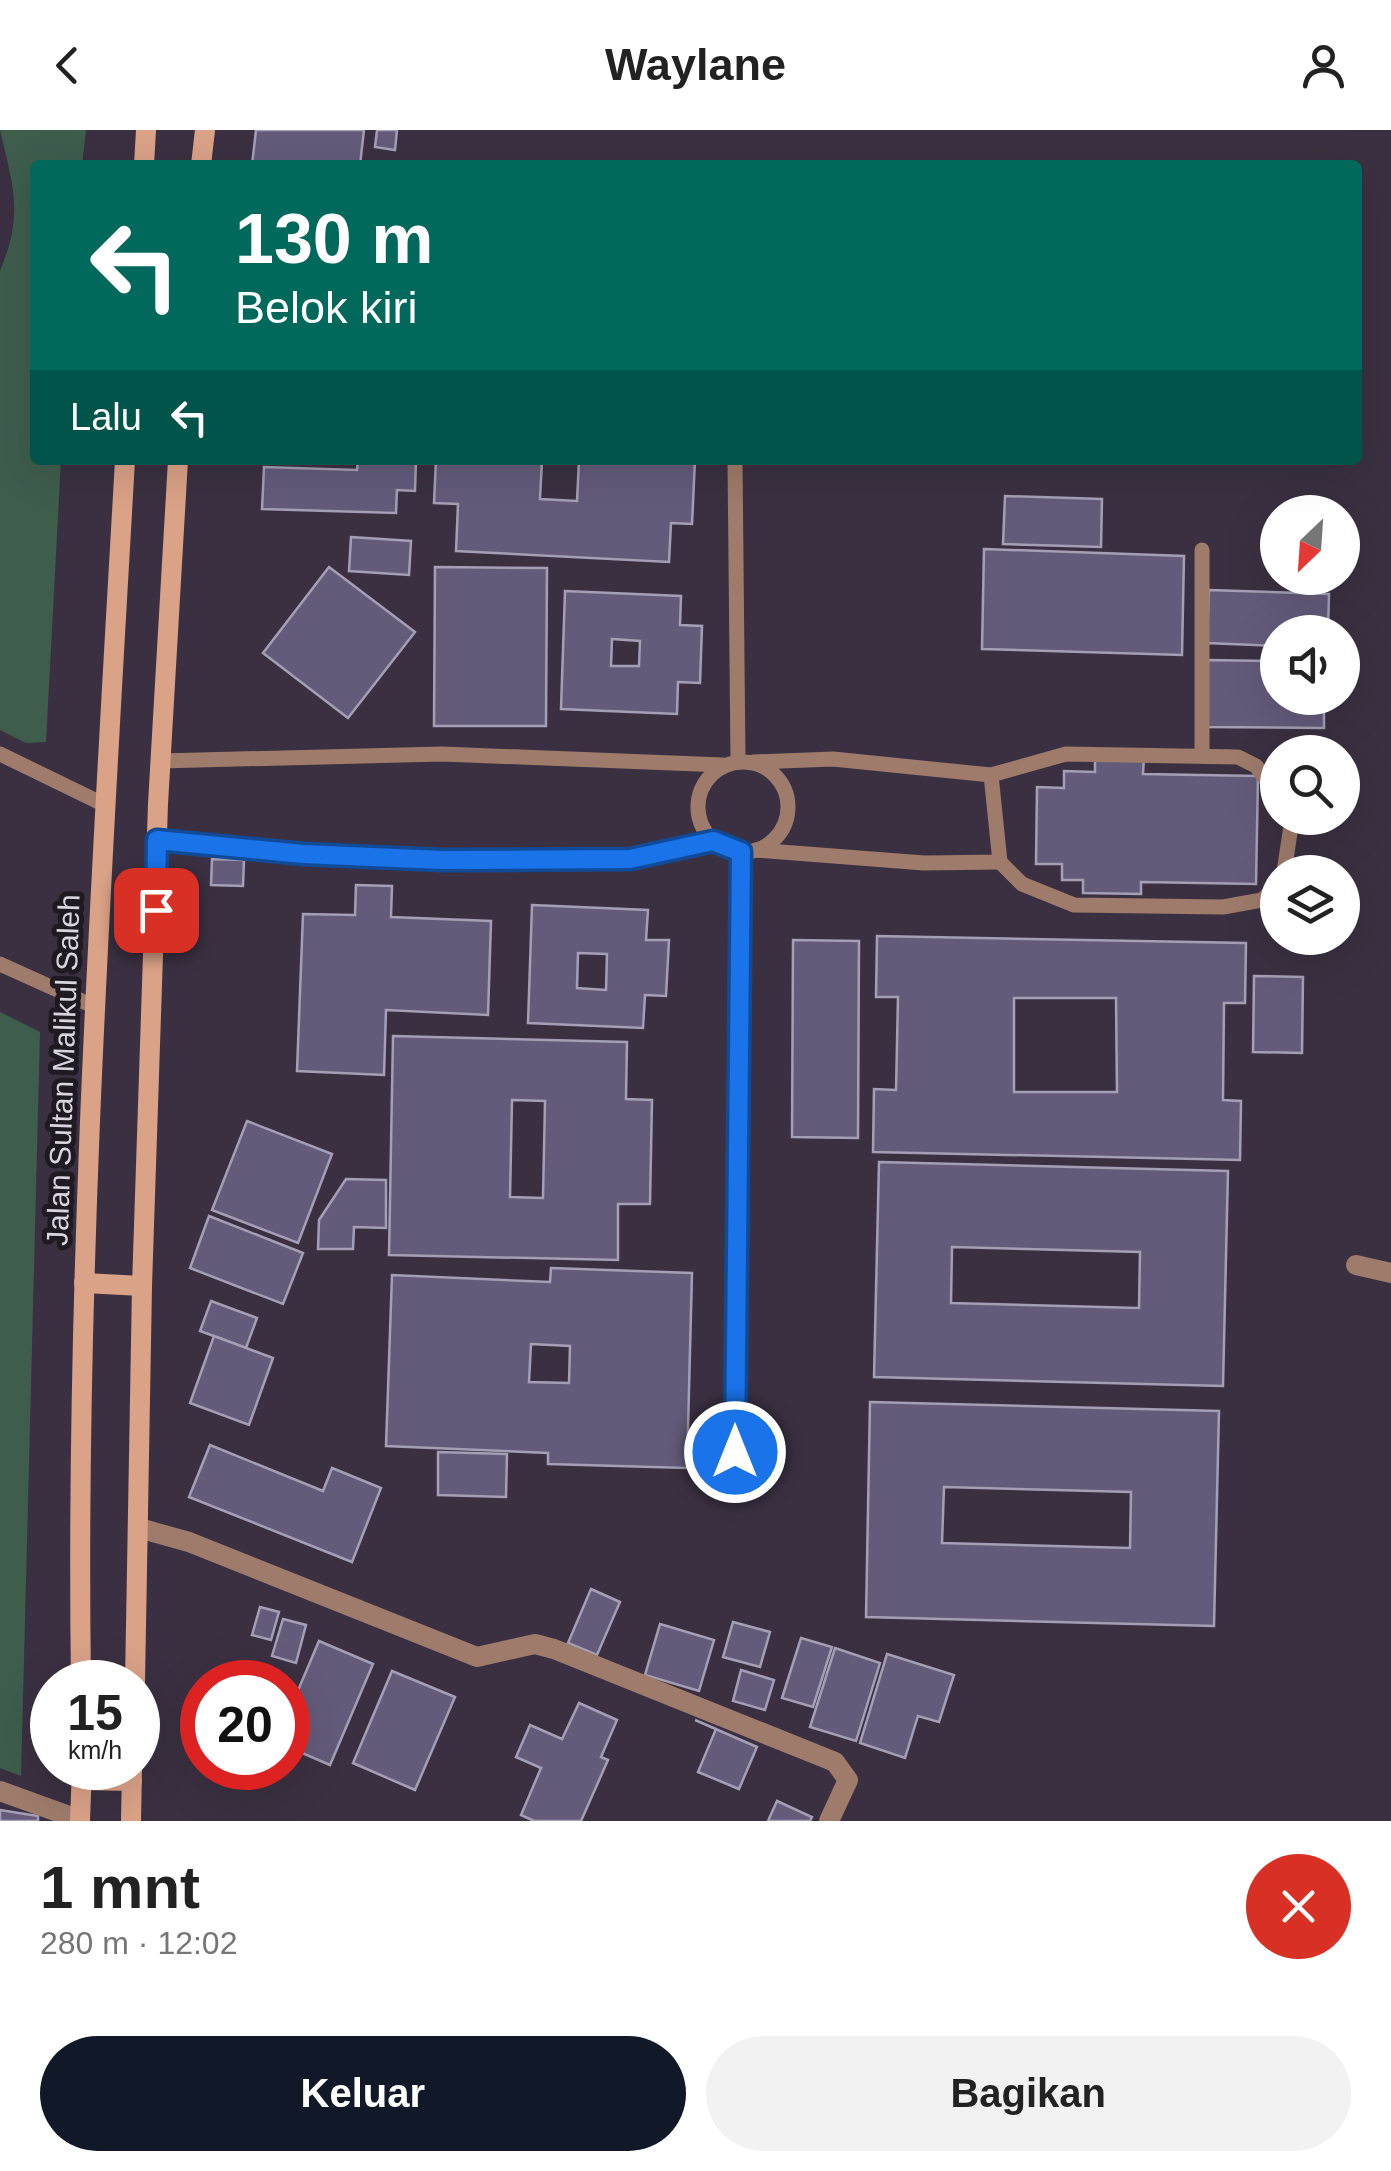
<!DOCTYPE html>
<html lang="id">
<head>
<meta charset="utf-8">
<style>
  :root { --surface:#fff; --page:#f2f2f2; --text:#222; --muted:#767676; --accent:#111827 }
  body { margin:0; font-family:Arial,sans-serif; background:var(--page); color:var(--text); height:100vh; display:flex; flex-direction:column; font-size:38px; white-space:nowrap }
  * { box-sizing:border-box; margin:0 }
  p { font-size:32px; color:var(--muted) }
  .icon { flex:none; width:55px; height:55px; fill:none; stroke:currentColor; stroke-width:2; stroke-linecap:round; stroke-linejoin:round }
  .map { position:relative; height:1691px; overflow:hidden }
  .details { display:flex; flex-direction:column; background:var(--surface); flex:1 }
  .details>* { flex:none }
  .top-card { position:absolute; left:30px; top:30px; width:1332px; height:305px; border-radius:10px; box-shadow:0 10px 40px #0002; background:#00695c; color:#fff; overflow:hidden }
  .needle { width:65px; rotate:205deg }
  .tools { position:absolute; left:1260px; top:365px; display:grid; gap:20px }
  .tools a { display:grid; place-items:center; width:100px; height:100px; border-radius:50%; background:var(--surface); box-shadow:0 10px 40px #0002; font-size:50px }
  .speed { position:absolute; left:30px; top:1530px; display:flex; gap:20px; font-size:50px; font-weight:700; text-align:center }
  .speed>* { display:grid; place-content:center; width:130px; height:130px; border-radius:50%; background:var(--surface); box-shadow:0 10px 40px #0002; line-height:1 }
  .speed small { font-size:25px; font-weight:400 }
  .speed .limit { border:15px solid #d22; background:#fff; color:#111 }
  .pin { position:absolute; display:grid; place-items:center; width:85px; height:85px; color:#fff; margin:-42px; border-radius:20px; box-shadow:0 5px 15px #0006 }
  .me { position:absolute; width:110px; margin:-55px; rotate:0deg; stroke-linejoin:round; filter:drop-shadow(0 0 8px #0008) }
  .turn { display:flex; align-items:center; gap:35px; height:210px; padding:0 40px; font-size:45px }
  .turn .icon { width:130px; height:130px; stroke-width:2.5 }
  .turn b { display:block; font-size:70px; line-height:85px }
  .then { display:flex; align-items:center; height:95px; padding:0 40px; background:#0003; gap:20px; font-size:38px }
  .round { display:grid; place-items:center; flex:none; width:105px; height:105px; border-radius:52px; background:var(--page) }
  .head { display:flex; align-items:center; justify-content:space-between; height:170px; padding:0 40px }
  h1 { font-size:60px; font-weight:800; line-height:75px }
  .primary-button { display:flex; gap:20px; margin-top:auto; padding:20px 40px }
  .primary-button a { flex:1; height:115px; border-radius:60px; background:var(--accent); color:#fff; font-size:40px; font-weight:800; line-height:115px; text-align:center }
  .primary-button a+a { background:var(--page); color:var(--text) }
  header { display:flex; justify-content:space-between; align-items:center; height:130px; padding:0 40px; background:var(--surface); font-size:45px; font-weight:800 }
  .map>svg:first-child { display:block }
</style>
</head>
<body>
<header><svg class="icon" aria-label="back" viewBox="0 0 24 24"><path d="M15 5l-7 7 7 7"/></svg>Waylane<svg class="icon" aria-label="person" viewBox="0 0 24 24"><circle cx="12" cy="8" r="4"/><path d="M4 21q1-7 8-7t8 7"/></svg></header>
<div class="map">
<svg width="1391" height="1691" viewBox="0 0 1391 1691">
  <rect width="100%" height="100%" fill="#3a3041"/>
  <g fill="#3e5d4d">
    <path d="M 0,0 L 86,0 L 82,35 L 35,35 L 35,330 L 61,330 L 46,612 L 26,613 L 0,600 L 0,141 C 24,84 13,56 0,0 Z"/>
    <path d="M 0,882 L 40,902 L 21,1646 L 0,1638 Z"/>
  </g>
  <g fill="#645b7b" stroke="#a49fb5" stroke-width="2.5" fill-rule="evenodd">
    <path d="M 256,0 L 364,0 L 360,35 L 252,35 Z"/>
    <path d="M 377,0 L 397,0 L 395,20 L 375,17 Z"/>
    <path d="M 358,330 L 416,330 L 415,361 L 397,360 L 396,383 L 262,379 L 264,337 L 357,340 Z"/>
    <path d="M 436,330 L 542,330 L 540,369 L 577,371 L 579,330 L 695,330 L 692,394 L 671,393 L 669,432 L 456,421 L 458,374 L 434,373 Z"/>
    <path d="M 1005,366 L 1102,369 L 1101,417 L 1003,414 Z"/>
    <path d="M 351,407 L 411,411 L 409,445 L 349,441 Z"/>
    <path d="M 984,419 L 1184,426 L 1182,525 L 982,519 Z"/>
    <path d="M 329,437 L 415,502 L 348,588 L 263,523 Z"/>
    <path d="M 435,437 L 547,438 L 546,596 L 434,596 Z"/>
    <path d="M 1209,460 L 1329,464 L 1328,502 L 1278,502 L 1278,516 L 1207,513 Z"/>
    <path d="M 565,461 L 681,466 L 680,495 L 702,496 L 700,553 L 678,552 L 677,584 L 561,579 ZM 612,509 L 640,511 L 639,536 L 611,536 Z"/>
    <path d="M 1206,530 L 1278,531 L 1278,568 L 1324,568 L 1324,598 L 1206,597 Z"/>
    <path d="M 1095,626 L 1144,627 L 1143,644 L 1258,646 L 1256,754 L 1141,752 L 1141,764 L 1083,763 L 1083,750 L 1062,750 L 1062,734 L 1036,734 L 1037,657 L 1064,658 L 1064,641 L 1095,642 Z"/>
    <path d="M 212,729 L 244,730 L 243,756 L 211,755 Z"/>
    <path d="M 356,755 L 392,756 L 391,787 L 491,791 L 488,885 L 386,880 L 384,945 L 297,941 L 303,784 L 355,785 Z"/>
    <path d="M 532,775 L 648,780 L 646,810 L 669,810 L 666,866 L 645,865 L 643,898 L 528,893 ZM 578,823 L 607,824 L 606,860 L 577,858 Z"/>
    <path d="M 877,806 L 1246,813 L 1245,873 L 1224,873 L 1223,970 L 1241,971 L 1240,1030 L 873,1022 L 874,959 L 896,960 L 898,867 L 876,867 ZM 1014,868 L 1116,868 L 1117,962 L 1014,962 Z"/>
    <path d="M 793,810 L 859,811 L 858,1008 L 792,1007 Z"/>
    <path d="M 1254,846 L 1303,847 L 1302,923 L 1253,922 Z"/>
    <path d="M 393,906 L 627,912 L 626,969 L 652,970 L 650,1074 L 618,1074 L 618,1130 L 389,1125 ZM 512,970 L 545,971 L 543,1068 L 510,1067 Z"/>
    <path d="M 247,991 L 332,1024 L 298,1113 L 212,1080 Z"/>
    <path d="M 879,1032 L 1228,1041 L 1223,1256 L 874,1247 ZM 952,1117 L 1140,1122 L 1139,1178 L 951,1173 Z"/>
    <path d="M 346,1049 L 386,1050 L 386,1098 L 354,1097 L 353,1119 L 318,1119 L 319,1090 Z"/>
    <path d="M 209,1086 L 303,1123 L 283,1174 L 190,1138 Z"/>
    <path d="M 551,1138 L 692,1143 L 687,1338 L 548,1334 L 548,1323 L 386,1316 L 392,1145 L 550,1152 ZM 531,1214 L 570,1216 L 569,1253 L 529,1252 Z"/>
    <path d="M 211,1171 L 257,1188 L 246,1218 L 200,1201 Z"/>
    <path d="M 214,1206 L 273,1228 L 249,1295 L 190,1273 Z"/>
    <path d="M 870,1272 L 1219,1281 L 1214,1496 L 866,1487 ZM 944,1357 L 1131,1362 L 1130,1418 L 942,1413 Z"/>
    <path d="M 210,1315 L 323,1361 L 332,1338 L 381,1358 L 352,1432 L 189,1367 Z"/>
    <path d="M 438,1322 L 507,1324 L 506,1367 L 438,1365 Z"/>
    <path d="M 591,1459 L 620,1472 L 597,1525 L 568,1513 Z"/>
    <path d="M 260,1477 L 279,1482 L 271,1510 L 252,1505 Z"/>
    <path d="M 283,1489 L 306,1495 L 296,1533 L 272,1526 Z"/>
    <path d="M 733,1492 L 770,1502 L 760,1537 L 723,1527 Z"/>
    <path d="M 660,1494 L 714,1510 L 699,1561 L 645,1545 Z"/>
    <path d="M 801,1508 L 832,1517 L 813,1577 L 782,1568 Z"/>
    <path d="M 319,1511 L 373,1534 L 330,1635 L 288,1617 L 288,1584 Z"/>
    <path d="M 835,1518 L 880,1533 L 856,1611 L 810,1597 Z"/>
    <path d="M 887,1524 L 954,1545 L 939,1592 L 918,1586 L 905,1628 L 860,1613 Z"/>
    <path d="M 741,1540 L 774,1550 L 765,1580 L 733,1571 Z"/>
    <path d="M 392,1541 L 455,1567 L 415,1660 L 353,1633 Z"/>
    <path d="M 579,1573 L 617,1590 L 601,1627 L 608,1630 L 581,1691 L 534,1691 L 521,1685 L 541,1638 L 516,1627 L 530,1595 L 562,1609 Z"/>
    <path d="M 695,1590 L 757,1617 L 739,1659 L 698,1642 L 716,1599 Z"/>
    <path d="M 777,1671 L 812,1687 L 810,1691 L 768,1691 Z"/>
    <path d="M 0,1680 L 38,1686 L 38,1691 L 0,1691 Z"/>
  </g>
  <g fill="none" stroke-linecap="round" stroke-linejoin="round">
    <g stroke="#9e7b6a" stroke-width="15">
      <path d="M 735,330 L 738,631"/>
      <path d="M 0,624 L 105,675"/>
      <path d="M 1202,625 L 1202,420"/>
      <path d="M 160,631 L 442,624 L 723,635"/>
      <circle cx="743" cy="677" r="45"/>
      <path d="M 753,632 L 833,629 L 991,645 L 1000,732 L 924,733 L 756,720"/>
      <path d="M 991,645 L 1066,624 L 1238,627 L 1256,636 L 1278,666"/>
      <path d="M 157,710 L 303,724 L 442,730 L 631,729 L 713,711"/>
      <path d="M 1000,732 L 1022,754 L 1074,775 L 1223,777 L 1262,770 L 1278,755"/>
      <path d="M 1284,742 L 1291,696 L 1287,688"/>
      <path d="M 0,834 L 93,876"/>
      <path d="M 735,1322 L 741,722"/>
    </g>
    <g stroke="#9e7b6a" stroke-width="20">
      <path d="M 1356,1135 L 1391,1143"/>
      <path d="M 139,1398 L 189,1412 L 477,1527 L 535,1514 L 554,1519 L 835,1632 L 848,1650 L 829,1691"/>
      <path d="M 0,1661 L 80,1690"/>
    </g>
    <g stroke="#daa287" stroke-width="20">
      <path d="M 144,35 L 146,0"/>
      <path d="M 201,35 L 205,0"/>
      <path d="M 84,1153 L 142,1156"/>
      <path d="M 81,1552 C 75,1144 102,737 125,330"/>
      <path d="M 135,1552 L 142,1156 L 158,674 L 178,330"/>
      <path d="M 82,1650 L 132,1651"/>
      <path d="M 80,1691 L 82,1638"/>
      <path d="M 131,1691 L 132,1638"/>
    </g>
  </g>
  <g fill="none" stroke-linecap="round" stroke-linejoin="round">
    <defs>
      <path id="route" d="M 156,780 L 157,710 L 303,724 L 442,730 L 630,729 L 713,711 L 741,722 L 735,1322"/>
    </defs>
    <use href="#route" stroke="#114b97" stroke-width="25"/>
    <use href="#route" stroke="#1a73e8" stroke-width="18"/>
  </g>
  <g text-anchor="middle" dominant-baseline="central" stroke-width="10" stroke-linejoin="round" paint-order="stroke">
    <g font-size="30" fill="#dad4df" stroke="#1f1a22">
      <text transform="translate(63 940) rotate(-88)">Jalan Sultan Malikul Saleh</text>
    </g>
  </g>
</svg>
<div class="tools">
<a><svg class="needle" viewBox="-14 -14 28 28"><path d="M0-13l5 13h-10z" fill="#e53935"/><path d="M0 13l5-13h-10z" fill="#767676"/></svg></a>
<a><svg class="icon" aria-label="sound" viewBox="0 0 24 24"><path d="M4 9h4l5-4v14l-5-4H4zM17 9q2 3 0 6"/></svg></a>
<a><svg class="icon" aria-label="search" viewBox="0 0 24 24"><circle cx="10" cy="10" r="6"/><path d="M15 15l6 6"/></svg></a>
<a><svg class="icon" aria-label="layers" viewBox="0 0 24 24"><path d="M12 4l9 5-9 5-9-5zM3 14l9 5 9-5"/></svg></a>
</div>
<div class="speed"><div>15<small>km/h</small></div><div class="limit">20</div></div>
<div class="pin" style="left:156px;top:780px;background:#d93025"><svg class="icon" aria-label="arrive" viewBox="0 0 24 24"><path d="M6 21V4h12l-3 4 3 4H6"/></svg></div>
<svg class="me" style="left:735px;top:1322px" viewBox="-20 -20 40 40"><circle r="17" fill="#1a73e8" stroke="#fff" stroke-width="3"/><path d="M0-11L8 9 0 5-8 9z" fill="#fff"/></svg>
<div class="top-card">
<div class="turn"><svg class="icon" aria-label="left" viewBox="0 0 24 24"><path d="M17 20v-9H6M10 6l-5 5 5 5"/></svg><div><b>130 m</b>Belok kiri</div></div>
<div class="then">Lalu<svg class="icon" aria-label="left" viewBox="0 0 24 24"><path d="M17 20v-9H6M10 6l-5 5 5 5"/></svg></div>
</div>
</div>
<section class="details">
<div class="head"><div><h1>1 mnt</h1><p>280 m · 12:02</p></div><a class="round" style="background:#d93025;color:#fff"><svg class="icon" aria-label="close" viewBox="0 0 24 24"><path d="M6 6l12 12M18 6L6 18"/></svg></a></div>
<div class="primary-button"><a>Keluar</a><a>Bagikan</a></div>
</section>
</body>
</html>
